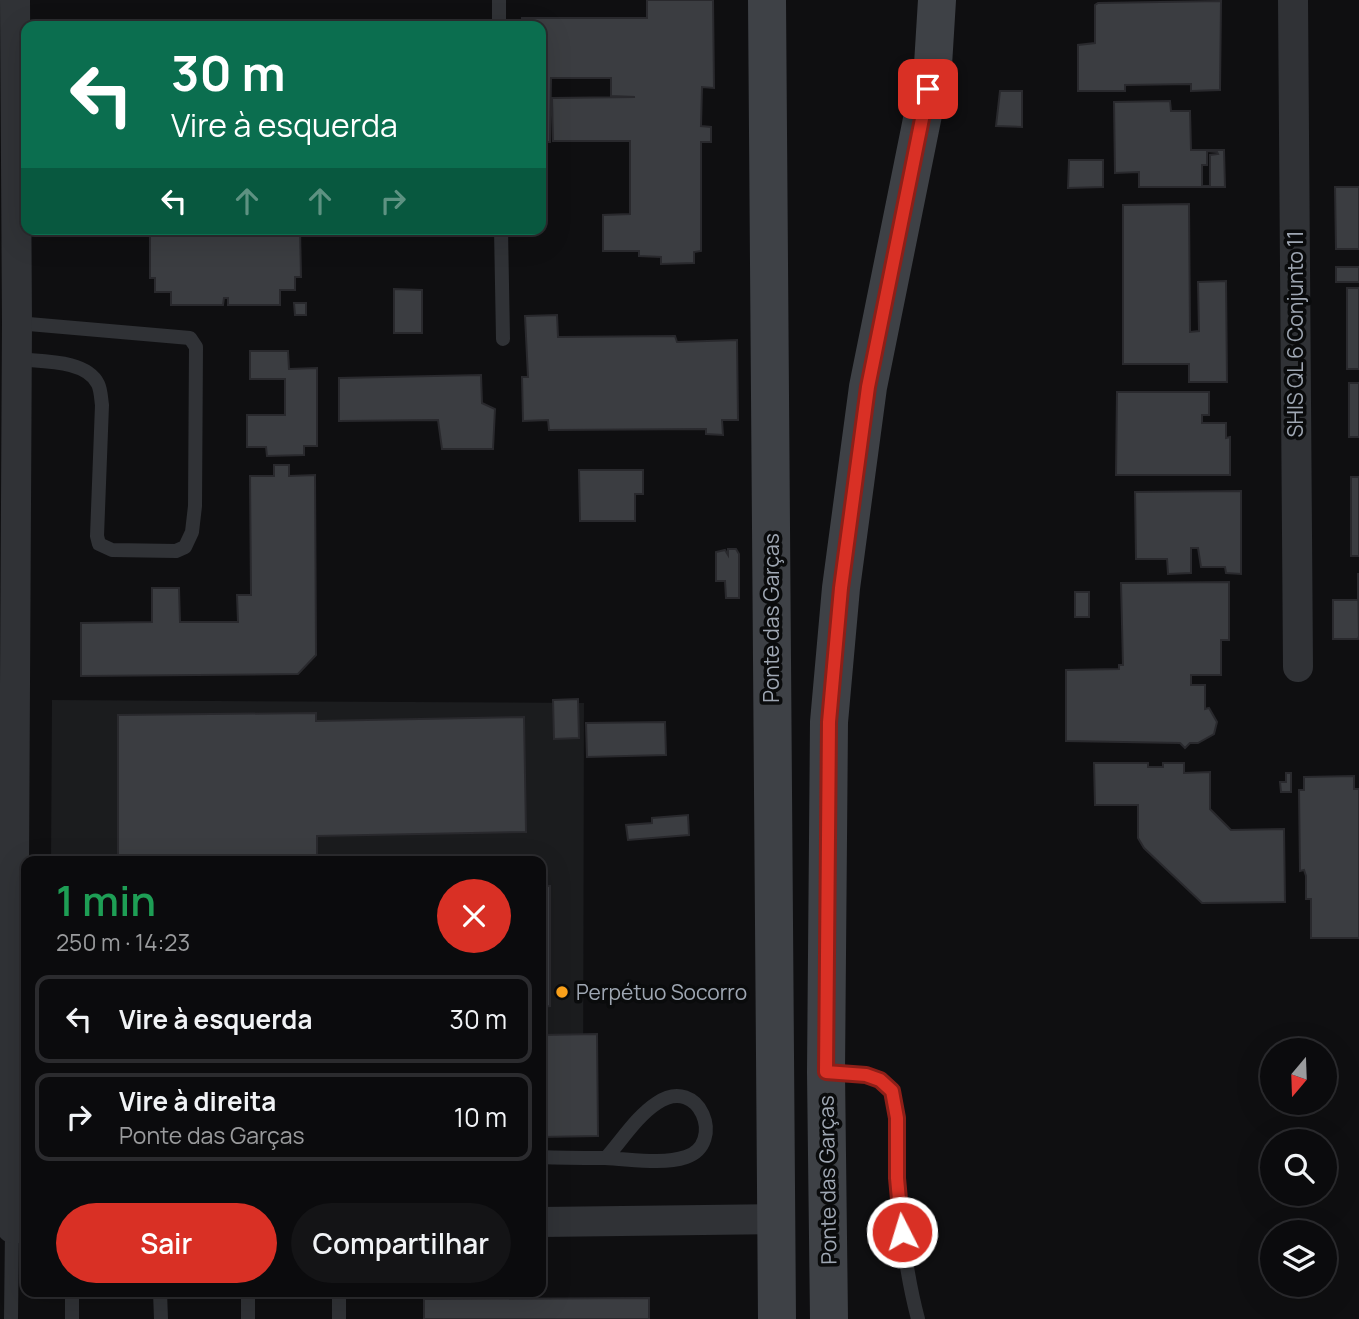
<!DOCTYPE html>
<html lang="pt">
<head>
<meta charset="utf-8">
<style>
  :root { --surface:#0b0b0d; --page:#141416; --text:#f1f3f6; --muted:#9a9b9d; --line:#2b2b2e; --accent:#d93025 }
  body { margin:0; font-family:Manrope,sans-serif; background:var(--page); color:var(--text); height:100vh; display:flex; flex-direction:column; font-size:26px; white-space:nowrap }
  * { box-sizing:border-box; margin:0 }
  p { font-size:23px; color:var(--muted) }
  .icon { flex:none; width:38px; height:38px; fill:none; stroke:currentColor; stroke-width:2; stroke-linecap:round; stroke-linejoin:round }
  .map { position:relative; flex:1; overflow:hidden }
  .sheet { position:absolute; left:21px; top:856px; width:525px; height:441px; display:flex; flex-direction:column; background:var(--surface); border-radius:14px; box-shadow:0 7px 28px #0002,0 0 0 2px var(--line) }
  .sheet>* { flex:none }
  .hud { position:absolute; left:21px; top:21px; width:525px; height:214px; border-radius:14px; box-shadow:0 7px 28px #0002,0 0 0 2px var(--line); background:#0b6e4f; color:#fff; overflow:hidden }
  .needle { width:46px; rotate:199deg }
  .fabs { position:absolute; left:1260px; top:1038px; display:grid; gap:14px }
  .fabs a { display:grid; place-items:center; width:77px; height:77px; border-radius:50%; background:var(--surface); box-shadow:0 7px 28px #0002,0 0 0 2px var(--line); font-size:35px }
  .pin { position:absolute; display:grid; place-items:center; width:60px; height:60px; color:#fff; margin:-30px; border-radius:14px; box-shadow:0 4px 10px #0006 }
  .me { position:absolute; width:77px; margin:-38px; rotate:355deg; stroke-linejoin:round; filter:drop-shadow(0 0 5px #0008) }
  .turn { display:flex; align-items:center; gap:24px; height:147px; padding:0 35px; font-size:32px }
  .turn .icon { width:91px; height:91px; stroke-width:2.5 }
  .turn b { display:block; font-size:49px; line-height:60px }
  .lanes { display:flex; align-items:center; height:66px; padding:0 35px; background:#0003; justify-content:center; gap:35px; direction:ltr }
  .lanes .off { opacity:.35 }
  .round { display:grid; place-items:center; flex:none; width:74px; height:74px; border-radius:37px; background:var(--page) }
  .overview { display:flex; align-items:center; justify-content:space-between; height:119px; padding:0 35px }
  h1 { font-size:42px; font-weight:600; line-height:52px; color:#1e9e55 }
  .cta { display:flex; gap:14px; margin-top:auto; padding:14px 35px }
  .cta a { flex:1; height:80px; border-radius:42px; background:var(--accent); color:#fff; font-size:28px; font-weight:600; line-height:80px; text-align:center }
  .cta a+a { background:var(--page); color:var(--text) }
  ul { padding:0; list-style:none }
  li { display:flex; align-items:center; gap:21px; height:88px; margin:0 14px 10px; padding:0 21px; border:4px solid var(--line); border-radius:14px }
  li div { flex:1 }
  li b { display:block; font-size:26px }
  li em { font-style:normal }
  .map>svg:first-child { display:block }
</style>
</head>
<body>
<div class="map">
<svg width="1359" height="1319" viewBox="0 0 1359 1319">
  <rect width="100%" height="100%" fill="#0f0f11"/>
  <path fill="#1b1c1e" d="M 52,700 L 584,703 L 583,1123 L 541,1123 L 541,861 L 51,861 Z"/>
  <g fill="#3b3d41" stroke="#29292d" stroke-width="2" fill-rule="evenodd">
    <path d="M 647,0 L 713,0 L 714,88 L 702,87 L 701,126 L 711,127 L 711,142 L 701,142 L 701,251 L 694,252 L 694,263 L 661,264 L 661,257 L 639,256 L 639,251 L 603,251 L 603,215 L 630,214 L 630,141 L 553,141 L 552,98 L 635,97 L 611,96 L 611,78 L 551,78 L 550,142 L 541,142 L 541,26 L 522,26 L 522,18 L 647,18 Z"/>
    <path d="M 1221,1 L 1220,90 L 1191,91 L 1191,84 L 1125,85 L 1125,91 L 1078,91 L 1078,45 L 1095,43 L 1095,5 L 1098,3 Z"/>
    <path d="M 1000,91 L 1022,91 L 1022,127 L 996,126 Z"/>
    <path d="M 1170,101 L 1171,111 L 1190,111 L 1191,150 L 1224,150 L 1225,187 L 1139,187 L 1139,172 L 1115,173 L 1114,102 ZM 1207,151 L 1217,152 L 1218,154 L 1210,155 L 1210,186 L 1202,186 L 1202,165 L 1207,165 Z"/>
    <path d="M 1069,160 L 1103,160 L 1103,187 L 1068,188 Z"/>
    <path d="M 1335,187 L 1359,187 L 1359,249 L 1336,249 Z"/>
    <path d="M 1189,204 L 1190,332 L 1199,331 L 1198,282 L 1226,281 L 1227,382 L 1189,382 L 1189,364 L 1123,364 L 1123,205 Z"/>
    <path d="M 150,229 L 300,229 L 301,277 L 295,277 L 295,290 L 280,290 L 280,305 L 228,305 L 228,298 L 224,298 L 223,305 L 171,305 L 171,292 L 155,292 L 155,278 L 150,278 Z"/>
    <rect x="1336" y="267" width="23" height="15"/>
    <rect x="1347" y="288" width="12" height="81"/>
    <path d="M 394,289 L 422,290 L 422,333 L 394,333 Z"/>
    <path d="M 294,303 L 306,303 L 306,315 L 295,315 Z"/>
    <path d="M 557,315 L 558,337 L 675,336 L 677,342 L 737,340 L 738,420 L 722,420 L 723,435 L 706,434 L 706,429 L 549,430 L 548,420 L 523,421 L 522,377 L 528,377 L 525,316 Z"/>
    <path d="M 250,351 L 288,351 L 289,369 L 317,368 L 317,446 L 304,446 L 304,455 L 267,456 L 266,447 L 247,447 L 247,415 L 285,415 L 285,379 L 250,379 Z"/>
    <path d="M 481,375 L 482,403 L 495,409 L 493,449 L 442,449 L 438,420 L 339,421 L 339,378 Z"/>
    <rect x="1349" y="383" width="10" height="54"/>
    <path d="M 1117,392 L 1209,392 L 1209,415 L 1202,415 L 1202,423 L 1226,423 L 1226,438 L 1230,437 L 1230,475 L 1116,475 Z"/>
    <path d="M 274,465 L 289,465 L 289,476 L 315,475 L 316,655 L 298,674 L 81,676 L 81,623 L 152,622 L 152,588 L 179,588 L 180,622 L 238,622 L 237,595 L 251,595 L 250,476 L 274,476 Z"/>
    <path d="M 579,470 L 643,470 L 643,494 L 635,494 L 635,521 L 580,521 Z"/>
    <rect x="1351" y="477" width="8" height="79"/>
    <path d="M 1241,491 L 1241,574 L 1226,573 L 1225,567 L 1201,567 L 1198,548 L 1191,548 L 1191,573 L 1168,574 L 1167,559 L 1136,559 L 1135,492 Z"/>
    <path d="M 728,549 L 736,549 L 739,554 L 739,598 L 726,598 L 725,581 L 716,581 L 716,552 L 725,550 L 728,555 Z"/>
    <path d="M 1358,573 L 1359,636 L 1358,639 L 1333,639 L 1333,600 L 1358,600 Z"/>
    <path d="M 1229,582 L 1229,640 L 1221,640 L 1221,675 L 1191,675 L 1191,685 L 1205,685 L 1205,709 L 1209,708 L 1217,722 L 1214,734 L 1198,743 L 1190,743 L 1185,748 L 1180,743 L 1066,741 L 1066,670 L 1119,669 L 1119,665 L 1123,665 L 1121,583 Z"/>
    <rect x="1075" y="592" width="14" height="25"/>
    <path d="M 578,699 L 579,738 L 554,739 L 553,700 Z"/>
    <path d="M 316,713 L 316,721 L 524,717 L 526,832 L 317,836 L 317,855 L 118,857 L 118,715 Z"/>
    <path d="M 665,722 L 666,755 L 587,757 L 586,723 Z"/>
    <path d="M 1094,763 L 1148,763 L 1148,767 L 1163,767 L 1163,763 L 1184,763 L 1184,773 L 1210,772 L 1210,809 L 1231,830 L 1284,829 L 1285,902 L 1202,903 L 1144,848 L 1138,838 L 1138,805 L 1095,805 Z"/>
    <path d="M 1286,773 L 1291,773 L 1291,792 L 1281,792 L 1280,782 L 1286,782 Z"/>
    <path d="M 1354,776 L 1354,789 L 1359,789 L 1359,938 L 1311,938 L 1311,899 L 1306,899 L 1306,876 L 1304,870 L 1300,871 L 1299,790 L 1304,790 L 1304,777 Z"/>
    <path d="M 688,815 L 689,835 L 628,840 L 626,825 L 652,823 L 652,818 Z"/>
    <path d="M 93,858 L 292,859 L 292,861 L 93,861 Z"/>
    <path d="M 541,886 L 550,886 L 550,1006 L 541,1007 Z"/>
    <path d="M 597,1034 L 598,1136 L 541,1137 L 541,1035 Z"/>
    <path d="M 649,1298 L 649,1319 L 424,1319 L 424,1299 Z"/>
  </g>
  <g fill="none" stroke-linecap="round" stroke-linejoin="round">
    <g stroke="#303236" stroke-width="14">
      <path d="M 499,0 L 499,26"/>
      <path d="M 501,229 L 503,339"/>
      <path d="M 16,359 C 40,362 86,359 98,384 C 101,390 101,399 102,405 L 97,536 L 99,544 L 112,550 L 176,551 L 185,547 L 192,532 L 195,506 L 196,347 L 190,338 L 17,323"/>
      <path d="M 828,1072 C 848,1073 880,1070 891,1091 C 903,1113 896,1157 897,1182 C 901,1227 906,1274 918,1319"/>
      <path d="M 541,1157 C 562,1158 584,1158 605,1158 C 631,1159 662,1165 686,1157 C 726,1144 700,1074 657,1103 C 637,1116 622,1140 606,1158"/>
      <path d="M 160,1292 L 161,1319"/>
      <path d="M 11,1319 L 12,1228"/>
      <path d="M 72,1319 L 72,1292"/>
      <path d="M 248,1319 L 248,1292"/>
      <path d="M 339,1319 L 339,1292"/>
    </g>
    <g stroke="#303236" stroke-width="30">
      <path d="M 15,0 L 17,323 L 12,1228 L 26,1228"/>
      <path d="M 1293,0 L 1298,667"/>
      <path d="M 541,1222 L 775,1219"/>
    </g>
    <g stroke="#3e4146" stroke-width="38">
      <path d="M 767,0 L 777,1319"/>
      <path d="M 829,1319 L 826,1072 L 829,722 L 841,588 L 868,387 L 933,65 L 937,0"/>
    </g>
  </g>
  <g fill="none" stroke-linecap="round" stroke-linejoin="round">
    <defs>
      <path id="route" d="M 902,1232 L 897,1178 L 897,1118 L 892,1091 L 880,1080 L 866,1075 L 826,1072 L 829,722 L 841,588 L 868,387 L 928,89"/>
    </defs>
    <use href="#route" stroke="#8d1f18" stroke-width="18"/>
    <use href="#route" stroke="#d93025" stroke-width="12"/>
  </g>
  <circle fill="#fda31b" stroke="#0a0b0c" stroke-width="2.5" cx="562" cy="992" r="7"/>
  <g text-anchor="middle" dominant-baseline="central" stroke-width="7" stroke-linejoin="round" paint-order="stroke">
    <g font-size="21" fill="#9fa7b3" stroke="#0a0b0c">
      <text transform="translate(1295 334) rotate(-90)">SHIS QL 6 Conjunto 11</text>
      <text transform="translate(771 618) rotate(-90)">Ponte das Garças</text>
      <text transform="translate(827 1180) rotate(-91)">Ponte das Garças</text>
    </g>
    <g font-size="21" fill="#9fa7b3" stroke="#0a0b0c" text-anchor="start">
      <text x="576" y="992">Perpétuo Socorro</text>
    </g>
  </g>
</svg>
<div class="fabs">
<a><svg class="needle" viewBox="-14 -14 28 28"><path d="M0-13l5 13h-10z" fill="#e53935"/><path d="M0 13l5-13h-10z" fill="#9a9b9d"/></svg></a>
<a><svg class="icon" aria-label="search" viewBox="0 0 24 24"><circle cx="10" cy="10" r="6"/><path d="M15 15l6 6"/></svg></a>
<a><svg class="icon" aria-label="layers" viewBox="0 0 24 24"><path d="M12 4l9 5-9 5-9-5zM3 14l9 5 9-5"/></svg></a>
</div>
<div class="pin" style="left:928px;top:89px;background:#d93025"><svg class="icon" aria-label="arrive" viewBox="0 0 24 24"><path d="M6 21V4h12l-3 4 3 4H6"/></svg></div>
<svg class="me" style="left:902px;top:1232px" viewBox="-20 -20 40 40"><circle r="17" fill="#d93025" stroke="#fff" stroke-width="3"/><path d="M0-11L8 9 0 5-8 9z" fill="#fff"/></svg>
<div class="hud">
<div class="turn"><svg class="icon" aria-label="left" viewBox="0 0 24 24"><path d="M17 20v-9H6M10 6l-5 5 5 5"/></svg><div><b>30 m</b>Vire à esquerda</div></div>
<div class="lanes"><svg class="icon" aria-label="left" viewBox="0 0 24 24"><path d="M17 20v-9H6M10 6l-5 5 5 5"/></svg><svg class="icon off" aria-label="ahead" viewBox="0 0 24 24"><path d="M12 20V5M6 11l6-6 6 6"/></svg><svg class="icon off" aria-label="ahead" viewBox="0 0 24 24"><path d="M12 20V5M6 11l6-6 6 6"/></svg><svg class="icon off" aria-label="right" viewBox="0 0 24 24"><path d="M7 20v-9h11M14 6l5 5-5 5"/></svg></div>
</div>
<section class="sheet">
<div class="overview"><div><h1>1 min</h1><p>250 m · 14:23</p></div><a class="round" style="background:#d93025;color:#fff"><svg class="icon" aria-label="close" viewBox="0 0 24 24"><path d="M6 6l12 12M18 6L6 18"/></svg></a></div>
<ul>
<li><svg class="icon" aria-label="left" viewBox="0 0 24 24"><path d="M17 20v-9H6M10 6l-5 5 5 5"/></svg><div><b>Vire à esquerda</b></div><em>30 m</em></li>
<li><svg class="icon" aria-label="right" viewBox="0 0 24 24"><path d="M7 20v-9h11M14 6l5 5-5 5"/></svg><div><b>Vire à direita</b><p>Ponte das Garças</p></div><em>10 m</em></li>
</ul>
<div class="cta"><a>Sair</a><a>Compartilhar</a></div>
</section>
</div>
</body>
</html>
